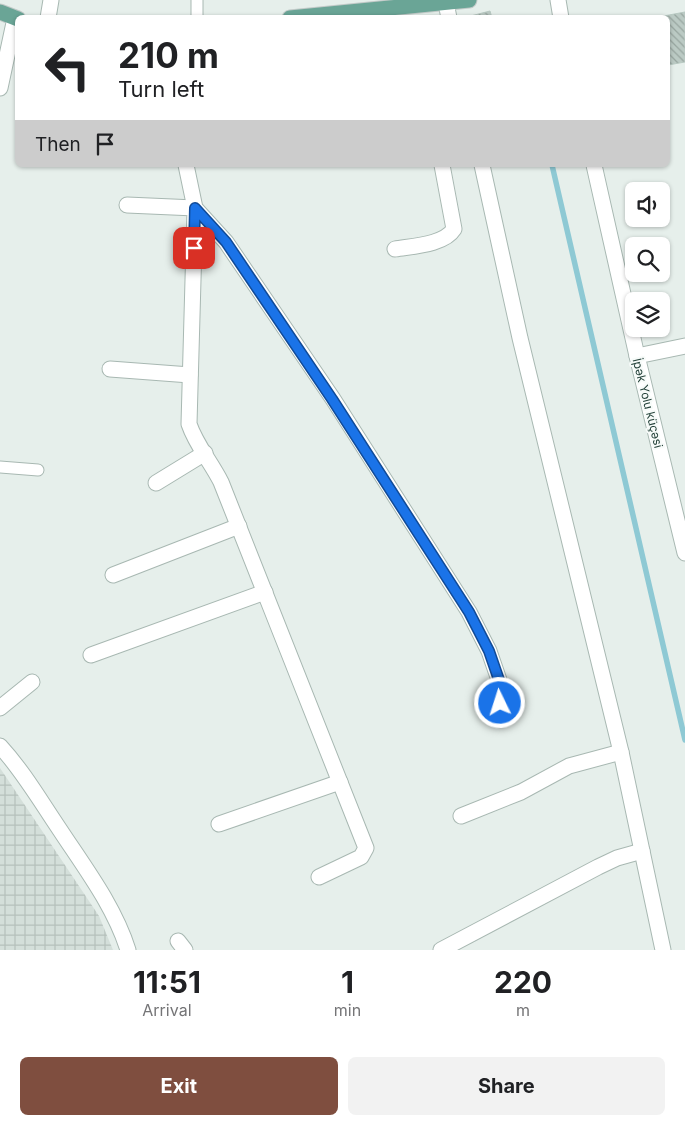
<!DOCTYPE html>
<html lang="en">
<head>
<meta charset="utf-8">
<style>
  :root { --surface:#fff; --page:#f2f2f2; --text:#202124; --muted:#757577; --accent:#7f4e3f }
  body { margin:0; font-family:Inter,sans-serif; background:var(--page); color:var(--text); height:100vh; display:flex; flex-direction:column; font-size:19px; white-space:nowrap }
  * { box-sizing:border-box; margin:0 }
  p { font-size:16px; color:var(--muted) }
  .icon { flex:none; width:28px; height:28px; fill:none; stroke:currentColor; stroke-width:2; stroke-linecap:round; stroke-linejoin:round }
  .map { position:relative; height:950px; overflow:hidden }
  .panel { display:flex; flex-direction:column; background:var(--surface); flex:1 }
  .panel>* { flex:none }
  .hud { position:absolute; left:15px; top:15px; width:655px; height:152px; border-radius:8px; box-shadow:0 1px 4px #0004; background:#fff; color:var(--text); overflow:hidden }
  .controls { position:absolute; left:625px; top:182px; display:grid; gap:10px }
  .controls a { display:grid; place-items:center; width:45px; height:45px; border-radius:8px; background:var(--surface); box-shadow:0 1px 4px #0004; font-size:25px }
  .pin { position:absolute; display:grid; place-items:center; width:42px; height:42px; color:#fff; margin:-21px; border-radius:10px; box-shadow:0 2px 8px #0006 }
  .me { position:absolute; width:55px; margin:-28px; rotate:356deg; stroke-linejoin:round; filter:drop-shadow(0 0 4px #0008) }
  .turn { display:flex; align-items:center; gap:18px; height:105px; padding:0 20px; font-size:22px }
  .turn .icon { width:65px; height:65px; stroke-width:2.5 }
  .turn b { display:block; font-size:35px; line-height:42px }
  .then { display:flex; align-items:center; height:48px; padding:0 20px; background:#0003; gap:10px; font-size:19px }
  .eta { display:flex; justify-content:space-evenly; align-items:center; height:85px; text-align:center }
  .eta b { font-size:30px; font-weight:700; line-height:35px }
  .primary-button { display:flex; gap:10px; margin-top:auto; padding:10px 20px }
  .primary-button a { flex:1; height:58px; border-radius:8px; background:var(--accent); color:#fff; font-size:20px; font-weight:700; line-height:58px; text-align:center }
  .primary-button a+a { background:var(--page); color:var(--text) }
  .map>svg:first-child { display:block }
</style>
</head>
<body>
<div class="map">
<svg width="685" height="950" viewBox="0 0 685 950">
  <defs>
    <pattern id="industrial-grid" width="8" height="8" patternUnits="userSpaceOnUse" patternTransform="scale(1.25)"><rect width="8" height="8" fill="#d4dfda"/><path d="M0 4h8M4 0v8" fill="none" stroke="#b6c1bc"/></pattern>
    <pattern id="building-back-hatch" width="6" height="6" patternUnits="userSpaceOnUse" patternTransform="scale(1.25)"><rect width="6" height="6" fill="#bbcac4"/><path d="M-1 5l2 2M0 0l6 6M5-1l2 2" fill="none" stroke="#98a6a0"/></pattern>
  </defs>
  <rect width="100%" height="100%" fill="#e6efeb"/>
  <path fill="url(#industrial-grid)" d="M 0,768 L 99,916 L 113,950 L 0,950 Z"/>
  <g fill="none" stroke-linecap="round" stroke-linejoin="round">
    <path stroke="#8ec9d4" stroke-width="5.5" d="M 552,165 L 685,740"/>
  </g>
  <g fill="url(#building-back-hatch)" stroke="#b8c9c2">
    <path d="M 490,11 L 492,18 L 463,18 Z"/>
    <path d="M 685,12 L 685,62 L 668,65 L 668,18 L 653,18 Z"/>
  </g>
  <g fill="none" stroke-linecap="round" stroke-linejoin="round">
    <defs>
      <g id="service">
        <path d="M 197,0 L 197,18"/>
        <path d="M 0,467 L 38,470"/>
      </g>
      <g id="minor">
        <path d="M 558,0 L 561,18"/>
        <path d="M 446,3 L 449,18"/>
        <path d="M 0,88 L 15,18"/>
        <path d="M 186,165 L 195,208 L 226,242 L 333,399 L 469,612 L 489,651 L 499,680 L 500,703"/>
        <path d="M 482,165 L 520,338 L 621,752 L 663,950"/>
        <path d="M 594,165 L 637,356 L 685,553"/>
        <path d="M 127,205 L 195,208 L 189,424 C 196,445 211,462 221,482 L 366,848 L 361,857 L 319,877"/>
        <path d="M 395,249 C 412,246 444,245 454,229 L 442,165"/>
        <path d="M 637,356 L 685,346"/>
        <path d="M 110,369 L 190,375"/>
        <path d="M 156,483 L 205,453"/>
        <path d="M 113,575 L 239,526"/>
        <path d="M 91,655 L 265,592"/>
        <path d="M 0,708 L 32,682"/>
        <path d="M 0,746 C 23,771 41,802 60,830 C 85,868 114,906 128,950"/>
        <path d="M 461,816 L 521,792 L 569,766 L 621,752"/>
        <path d="M 219,824 L 340,782"/>
        <path d="M 178,941 L 185,950"/>
        <path d="M 441,950 L 598,867 L 617,858 L 642,851"/>
      </g>
      <path id="tertiary" d="M 48,18 L 51,0"/>
      <g id="primary">
        <path d="M 0,12 L 18,19"/>
        <path d="M 290,18 L 469,0"/>
      </g>
    </defs>
    <use href="#service" stroke="#a8b8b2" stroke-width="13"/>
    <use href="#minor" stroke="#a8b8b2" stroke-width="17"/>
    <use href="#tertiary" stroke="#a8b8b2" stroke-width="17"/>
    <use href="#primary" stroke="#c2cac8" stroke-width="17"/>
    <use href="#service" stroke="#fff" stroke-width="11"/>
    <use href="#minor" stroke="#fff" stroke-width="15"/>
    <use href="#tertiary" stroke="#fff" stroke-width="15"/>
    <use href="#primary" stroke="#6aa596" stroke-width="15"/>
  </g>
  <g fill="none" stroke-linecap="round" stroke-linejoin="round">
    <defs>
      <path id="route" d="M 194,248 L 195,208 L 226,242 L 332,399 L 469,612 L 489,651 L 499,680 L 500,703"/>
    </defs>
    <use href="#route" stroke="#114b97" stroke-width="12"/>
    <use href="#route" stroke="#1a73e8" stroke-width="9"/>
  </g>
  <g text-anchor="middle" dominant-baseline="central" stroke-width="4" stroke-linejoin="round" paint-order="stroke">
    <g font-size="12" fill="#24423a" stroke="#f7fbf9">
      <text transform="translate(648 403) rotate(76)">İpək Yolu küçəsi</text>
    </g>
  </g>
</svg>
<div class="controls">
<a><svg class="icon" aria-label="sound" viewBox="0 0 24 24"><path d="M4 9h4l5-4v14l-5-4H4zM17 9q2 3 0 6"/></svg></a>
<a><svg class="icon" aria-label="search" viewBox="0 0 24 24"><circle cx="10" cy="10" r="6"/><path d="M15 15l6 6"/></svg></a>
<a><svg class="icon" aria-label="layers" viewBox="0 0 24 24"><path d="M12 4l9 5-9 5-9-5zM3 14l9 5 9-5"/></svg></a>
</div>
<div class="pin" style="left:194px;top:248px;background:#d93025"><svg class="icon" aria-label="arrive" viewBox="0 0 24 24"><path d="M6 21V4h12l-3 4 3 4H6"/></svg></div>
<svg class="me" style="left:500px;top:703px" viewBox="-20 -20 40 40"><circle r="17" fill="#1a73e8" stroke="#fff" stroke-width="3"/><path d="M0-11L8 9 0 5-8 9z" fill="#fff"/></svg>
<div class="hud">
<div class="turn"><svg class="icon" aria-label="left" viewBox="0 0 24 24"><path d="M17 20v-9H6M10 6l-5 5 5 5"/></svg><div><b>210 m</b>Turn left</div></div>
<div class="then">Then<svg class="icon" aria-label="arrive" viewBox="0 0 24 24"><path d="M6 21V4h12l-3 4 3 4H6"/></svg></div>
</div>
</div>
<section class="panel">
<div class="eta">
<div><b>11:51</b><p>Arrival</p></div>
<div><b>1</b><p>min</p></div>
<div><b>220</b><p>m</p></div>
</div>
<div class="primary-button"><a>Exit</a><a>Share</a></div>
</section>
</body>
</html>
